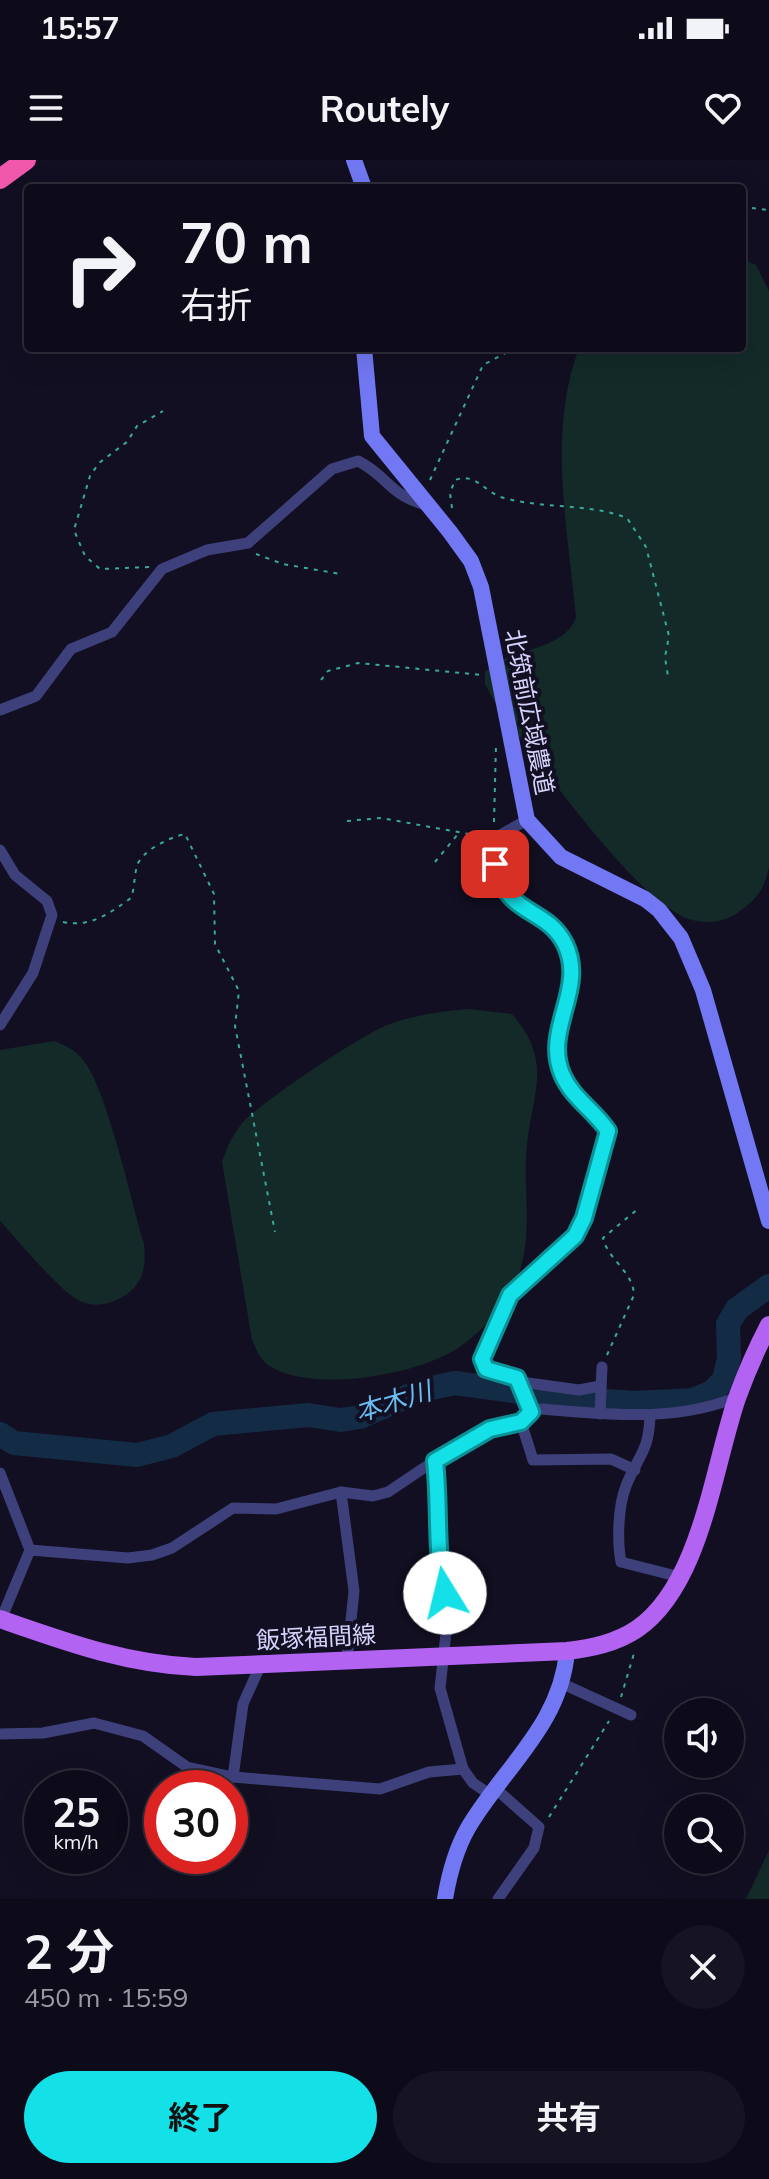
<!DOCTYPE html>
<html lang="ja">
<head>
<meta charset="utf-8">
<style>
  :root { --surface:#0d0b19; --page:#161422; --text:#f1f3f6; --muted:#9a9ba2; --line:#2d2b38; --accent:#13e0e7 }
  body { margin:0; font-family:Mulish,"Noto Sans JP",sans-serif; background:var(--page); color:var(--text); height:100vh; display:flex; flex-direction:column; font-size:30px; white-space:nowrap }
  * { box-sizing:border-box; margin:0 }
  p { font-size:26px; color:var(--muted) }
  .icon { flex:none; width:44px; height:44px; fill:none; stroke:currentColor; stroke-width:2; stroke-linecap:round; stroke-linejoin:round }
  .map { position:relative; height:1739px; overflow:hidden }
  .drawer { display:flex; flex-direction:column; background:var(--surface); flex:1 }
  .drawer>* { flex:none }
  .top-card { position:absolute; left:24px; top:24px; width:722px; height:168px; border-radius:8px; box-shadow:0 8px 32px #0002,0 0 0 2px var(--line); background:#0d0b19; color:var(--text); overflow:hidden }
  .fabs { position:absolute; left:664px; top:1538px; display:grid; gap:16px }
  .fabs a { display:grid; place-items:center; width:80px; height:80px; border-radius:50%; background:var(--surface); box-shadow:0 8px 32px #0002,0 0 0 2px var(--line); font-size:40px }
  .speed { position:absolute; left:24px; top:1610px; display:flex; gap:16px; font-size:40px; font-weight:700; text-align:center }
  .speed>* { display:grid; place-content:center; width:104px; height:104px; border-radius:50%; background:var(--surface); box-shadow:0 8px 32px #0002,0 0 0 2px var(--line); line-height:1 }
  .speed small { font-size:20px; font-weight:400 }
  .speed .limit { border:12px solid #d22; background:#fff; color:#111 }
  .pin { position:absolute; display:grid; place-items:center; width:68px; height:68px; color:#fff; margin:-34px; border-radius:16px; box-shadow:0 4px 12px #0006 }
  .me { position:absolute; width:88px; margin:-44px; rotate:351deg; stroke-linejoin:round; filter:drop-shadow(0 0 6px #0008) }
  .turn { display:flex; align-items:center; gap:28px; height:168px; padding:0 24px; font-size:36px }
  .turn .icon { width:104px; height:104px; stroke-width:2.5 }
  .turn b { display:block; font-size:56px; line-height:68px }
  .round { display:grid; place-items:center; flex:none; width:84px; height:84px; border-radius:42px; background:var(--page) }
  .head { display:flex; align-items:center; justify-content:space-between; height:136px; padding:0 24px }
  h1 { font-size:48px; font-weight:700; line-height:60px }
  .cta { display:flex; gap:16px; margin-top:auto; padding:16px 24px }
  .cta a { flex:1; height:92px; border-radius:48px; background:var(--accent); color:#111; font-size:32px; font-weight:700; line-height:92px; text-align:center }
  .cta a+a { background:var(--page); color:var(--text) }
  .status { display:flex; justify-content:space-between; align-items:center; height:56px; padding:0 40px; background:var(--surface); direction:ltr }
  .status svg { height:22px; fill:currentColor }
  header { display:flex; justify-content:space-between; align-items:center; height:104px; padding:0 24px; background:var(--surface); font-size:36px; font-weight:700 }
  .map>svg:first-child { display:block }
</style>
</head>
<body>
<div class="status"><b>15:57</b><svg viewBox="0 0 49 12"><path d="M0 12V9h3v3zM5 12V6h3v6zM10 12V3h3v9zM15 12V0h3v12zM26 1h20v11H26zM47 4h2v5h-2z"/></svg></div>
<header><svg class="icon" aria-label="menu" viewBox="0 0 24 24"><path d="M4 6h16M4 12h16M4 18h16"/></svg>Routely<svg class="icon" aria-label="heart" viewBox="0 0 24 24"><path d="M12 20l-8-8c-3-5 5-10 8-4 3-6 11-1 8 4z"/></svg></header>
<div class="map">
<svg width="769" height="1739" viewBox="0 0 769 1739">
  <rect width="100%" height="100%" fill="#110f21"/>
  <g fill="#132a28">
    <path d="M 742,99 L 756,105 L 769,131 L 769,707 C 764,731 756,740 736,754 C 722,763 704,764 689,759 C 634,739 540,602 500,552 L 485,524 L 485,512 C 511,487 562,492 576,458 C 568,369 547,273 579,188 L 742,188 Z"/>
    <path d="M 469,849 L 512,854 C 553,902 533,929 527,985 C 522,1034 536,1081 513,1128 C 502,1151 477,1176 455,1190 C 414,1215 317,1232 273,1208 C 261,1202 257,1191 252,1180 L 222,1002 C 227,987 234,971 246,959 C 270,937 360,875 390,864 C 415,855 442,851 469,849 Z"/>
    <path d="M 54,881 C 65,885 77,891 84,901 C 108,933 131,1041 144,1084 C 146,1103 145,1121 127,1134 C 114,1143 96,1149 80,1141 C 60,1132 18,1080 0,1061 L 0,890 Z"/>
    <path d="M 769,1690 L 769,1739 L 746,1739 Z"/>
  </g>
  <g fill="none" stroke-linecap="round" stroke-linejoin="round">
    <path stroke="#142b46" stroke-width="24" d="M 0,1274 L 14,1283 L 137,1295 L 172,1286 L 213,1264 L 308,1255 L 341,1260 L 360,1257 L 422,1230 L 455,1223 L 563,1238 L 636,1243 L 693,1240 L 712,1232 L 724,1220 L 729,1198 L 728,1164 L 737,1149 L 769,1126"/>
    <g stroke="#38aa9b" stroke-width="2" stroke-dasharray="4 6" stroke-linecap="butt">
      <path d="M 742,47 L 769,50"/>
      <path d="M 430,320 L 483,205 L 515,188"/>
      <path d="M 452,348 L 450,333 L 455,320 C 477,312 484,333 504,338 C 544,349 588,343 627,358 L 646,387 L 669,476 L 665,497 L 668,517"/>
      <path d="M 256,394 L 283,404 L 340,414"/>
      <path d="M 149,407 L 100,409 L 85,396 L 74,370 L 90,316 L 99,303 L 127,282 L 137,266 L 163,251"/>
      <path d="M 321,520 L 328,511 L 358,503 L 482,515"/>
      <path d="M 347,661 L 381,658 L 480,676"/>
      <path d="M 494,662 L 496,585"/>
      <path d="M 435,702 L 458,674"/>
      <path d="M 63,762 C 90,768 110,753 131,738 C 135,727 134,716 137,706 C 141,691 170,677 185,674 L 214,734 L 215,784 L 239,831 L 235,866 L 275,1072"/>
      <path d="M 607,1195 L 634,1135 C 633,1111 608,1100 603,1078 L 639,1048"/>
      <path d="M 621,1537 L 635,1490"/>
      <path d="M 549,1657 L 609,1561"/>
    </g>
    <g stroke="#3e407c" stroke-width="11">
      <path d="M 0,550 L 36,536 L 71,489 L 112,472 L 162,409 L 207,390 L 248,383 L 332,309 L 358,301 C 388,316 389,335 426,345"/>
      <path d="M 527,660 L 493,679 C 498,768 537,732 564,783 C 587,828 544,869 562,914 C 571,938 594,950 608,971 L 584,1058 L 575,1076 L 510,1135 L 482,1199 L 486,1209 L 517,1218 L 531,1252"/>
      <path d="M 0,690 L 15,715 L 47,741 L 52,755 L 33,813 L 0,865"/>
      <path d="M 521,1222 L 579,1230 L 600,1226"/>
      <path d="M 600,1254 L 602,1207"/>
      <path d="M 650,1255 C 649,1293 638,1295 626,1326 C 618,1346 617,1381 621,1402 L 680,1417"/>
      <path d="M 521,1262 L 533,1300 L 611,1299 L 635,1310"/>
      <path d="M 435,1301 L 441,1358 L 438,1404 L 447,1464 L 440,1528 L 463,1609 L 473,1623 L 491,1635"/>
      <path d="M 0,1313 L 30,1390"/>
      <path d="M 341,1332 L 354,1431 L 347,1500"/>
      <path d="M 0,1462 L 30,1390 L 128,1398 L 152,1395 L 172,1388 L 233,1348 L 276,1349 L 341,1332 L 373,1336 L 388,1332 L 458,1285 L 490,1269 L 521,1262 L 531,1252 L 541,1249 C 608,1254 674,1263 737,1237"/>
      <path d="M 563,1524 L 631,1555"/>
      <path d="M 0,1574 L 43,1573 L 94,1563 L 143,1576 L 187,1607 L 233,1617 L 243,1544 L 261,1504"/>
      <path d="M 233,1617 L 380,1629 L 429,1612 L 463,1609"/>
      <path d="M 496,1629 L 539,1667 L 534,1688 L 498,1739"/>
    </g>
    <g stroke="#7278f3" stroke-width="16">
      <path d="M 354,0 L 364,28"/>
      <path d="M 364,188 L 372,276 L 450,372 L 471,401 L 481,427 L 527,660 L 561,697 L 645,739 L 659,750 L 681,778 L 703,830 L 769,1061"/>
      <path d="M 445,1739 C 449,1715 456,1689 468,1668 C 503,1608 561,1565 567,1491"/>
    </g>
    <path stroke="#b263f2" stroke-width="18" d="M 0,1459 C 66,1482 126,1504 196,1507 L 567,1491 C 592,1488 616,1483 637,1469 C 701,1425 713,1308 737,1238 C 746,1213 757,1188 769,1165"/>
    <path stroke="#f158ac" stroke-width="20" d="M 0,19 L 26,0"/>
  </g>
  <g fill="none" stroke-linecap="round" stroke-linejoin="round">
    <defs>
      <path id="route" d="M 445,1433 C 435,1390 440,1345 435,1301 L 490,1269 L 521,1262 L 531,1252 L 517,1218 L 486,1209 L 482,1199 L 510,1135 L 575,1076 L 584,1058 L 608,971 C 594,950 572,938 562,914 C 543,869 587,829 565,784 C 546,746 506,757 495,704"/>
    </defs>
    <use href="#route" stroke="#0c9296" stroke-width="20"/>
    <use href="#route" stroke="#13e0e7" stroke-width="14"/>
  </g>
  <g text-anchor="middle" dominant-baseline="central" stroke-width="8" stroke-linejoin="round" paint-order="stroke">
    <g font-size="24" fill="#d5d3fb" stroke="#110f21">
      <text transform="translate(530 552) rotate(79)">北筑前広域農道</text>
      <text transform="translate(316 1477) rotate(-3)">飯塚福間線</text>
    </g>
    <g font-size="26" font-style="italic" fill="#6abdf2" stroke="#110f21">
      <text transform="translate(393 1241) rotate(-17)">本木川</text>
    </g>
  </g>
</svg>
<div class="fabs">
<a><svg class="icon" aria-label="sound" viewBox="0 0 24 24"><path d="M4 9h4l5-4v14l-5-4H4zM17 9q2 3 0 6"/></svg></a>
<a><svg class="icon" aria-label="search" viewBox="0 0 24 24"><circle cx="10" cy="10" r="6"/><path d="M15 15l6 6"/></svg></a>
</div>
<div class="speed"><div>25<small>km/h</small></div><div class="limit">30</div></div>
<div class="pin" style="left:495px;top:704px;background:#d93025"><svg class="icon" aria-label="arrive" viewBox="0 0 24 24"><path d="M6 21V4h12l-3 4 3 4H6"/></svg></div>
<svg class="me" style="left:445px;top:1433px" viewBox="-20 -20 40 40"><circle r="19" fill="#fff"/><path d="M0-13L10 11 0 6-10 11z" fill="#13e0e7"/></svg>
<div class="top-card">
<div class="turn"><svg class="icon" aria-label="right" viewBox="0 0 24 24"><path d="M7 20v-9h11M14 6l5 5-5 5"/></svg><div><b>70 m</b>右折</div></div>
</div>
</div>
<section class="drawer">
<div class="head"><div><h1>2 分</h1><p>450 m · 15:59</p></div><a class="round"><svg class="icon" aria-label="close" viewBox="0 0 24 24"><path d="M6 6l12 12M18 6L6 18"/></svg></a></div>
<div class="cta"><a>終了</a><a>共有</a></div>
</section>
</body>
</html>
